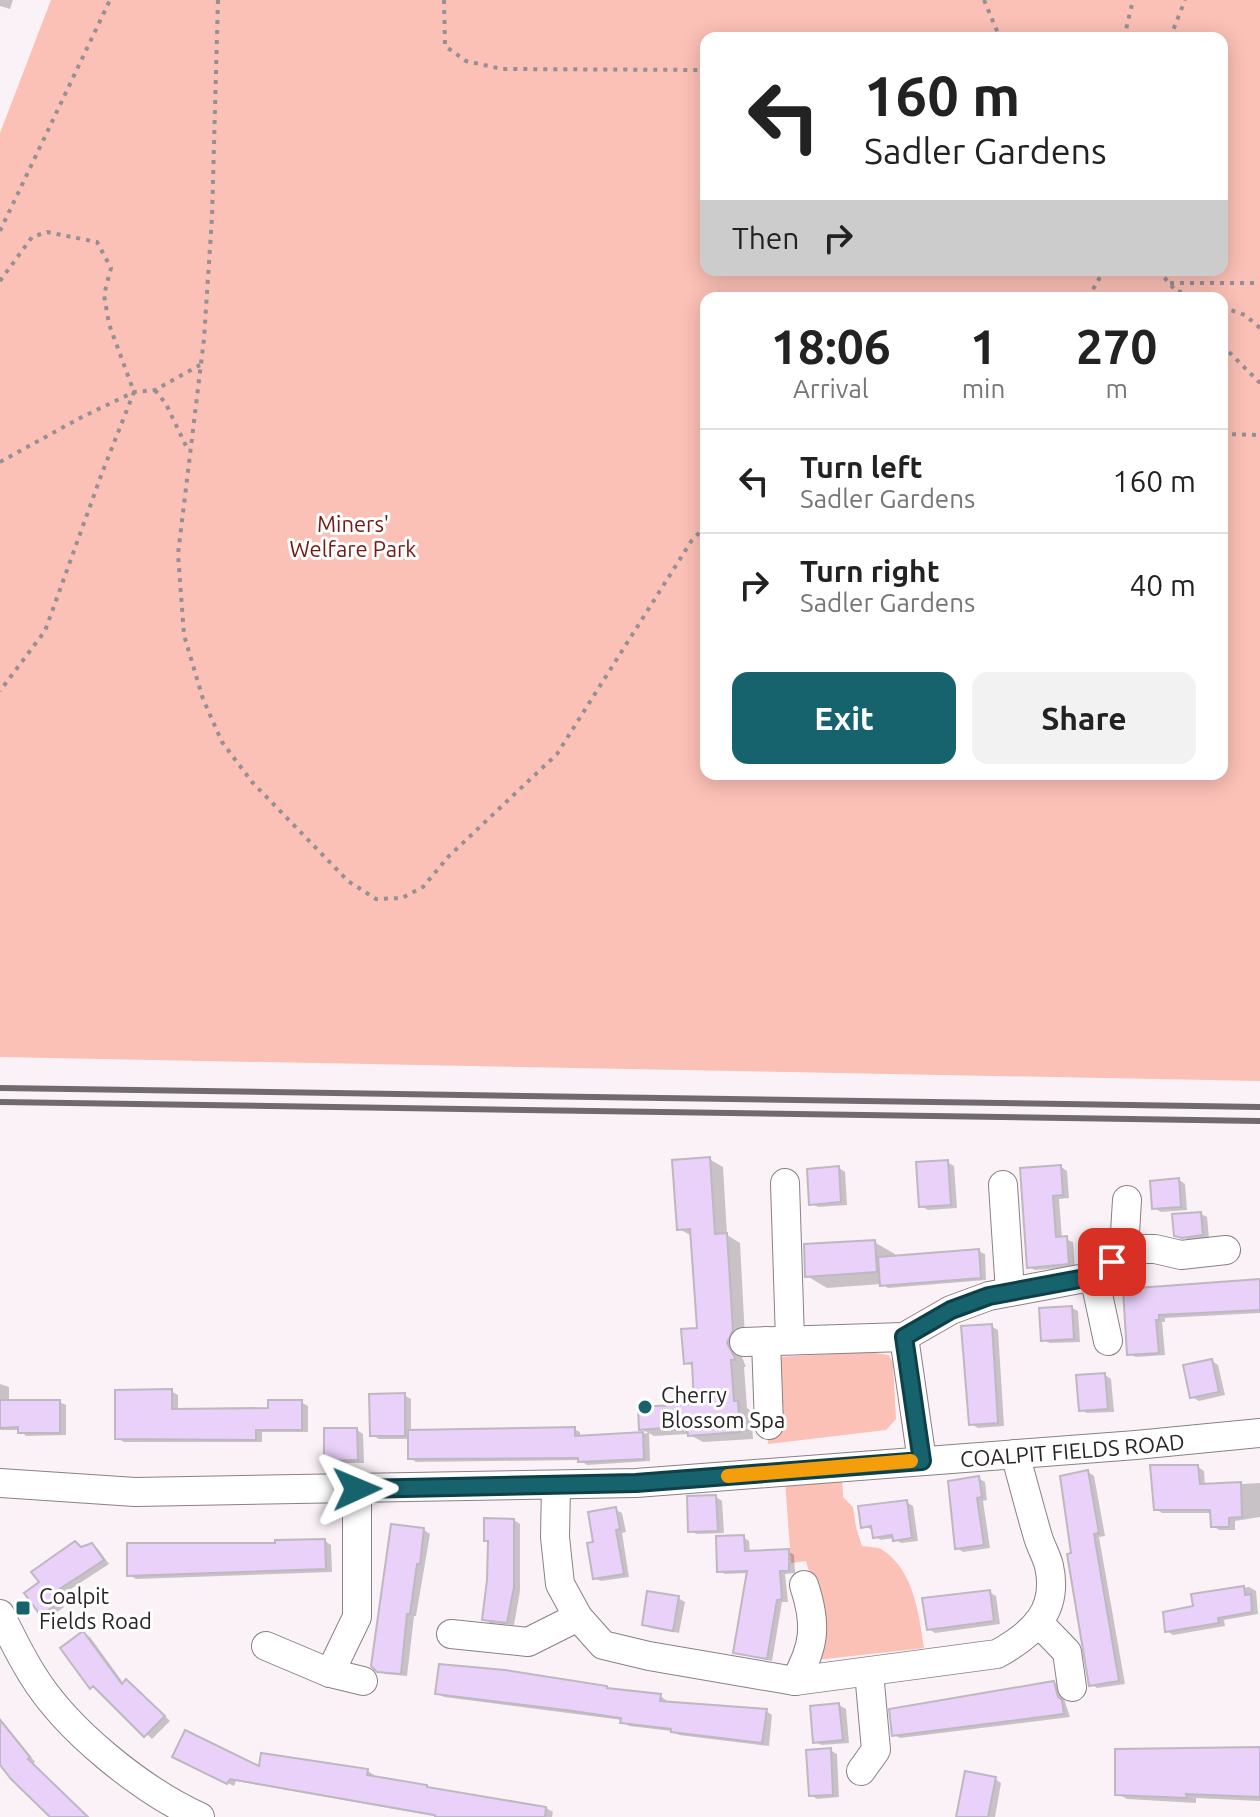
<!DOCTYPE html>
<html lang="en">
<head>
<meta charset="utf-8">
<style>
  :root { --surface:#fff; --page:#f2f2f2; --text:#222; --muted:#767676; --line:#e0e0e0; --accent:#17636d }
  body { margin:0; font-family:Ubuntu,sans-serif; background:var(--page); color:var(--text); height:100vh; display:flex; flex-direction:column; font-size:30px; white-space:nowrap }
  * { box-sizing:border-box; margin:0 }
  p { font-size:26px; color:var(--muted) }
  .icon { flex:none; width:44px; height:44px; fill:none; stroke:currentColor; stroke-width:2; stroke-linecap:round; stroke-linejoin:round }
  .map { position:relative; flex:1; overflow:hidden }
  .details { position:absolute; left:700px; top:292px; width:528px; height:488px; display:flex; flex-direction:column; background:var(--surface); border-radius:16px; box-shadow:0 4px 20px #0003 }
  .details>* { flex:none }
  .hud { position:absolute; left:700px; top:32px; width:528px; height:244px; border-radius:16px; box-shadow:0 4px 20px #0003; background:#fff; color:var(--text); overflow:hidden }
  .pin { position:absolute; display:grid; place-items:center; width:68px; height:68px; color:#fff; margin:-34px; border-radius:16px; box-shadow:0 4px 12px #0006 }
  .me { position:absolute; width:88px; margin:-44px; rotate:89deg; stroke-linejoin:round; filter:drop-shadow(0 0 6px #0008) }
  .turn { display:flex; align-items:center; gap:28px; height:168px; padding:0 32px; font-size:36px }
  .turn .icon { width:104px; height:104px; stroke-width:2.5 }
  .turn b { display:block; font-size:56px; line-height:68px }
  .then { display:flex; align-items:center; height:76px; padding:0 32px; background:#0003; gap:16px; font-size:30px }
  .eta { display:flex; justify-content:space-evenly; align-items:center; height:136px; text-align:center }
  .eta b { font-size:48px; font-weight:700; line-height:56px }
  .primary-button { display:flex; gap:16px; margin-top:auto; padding:16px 32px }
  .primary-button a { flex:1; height:92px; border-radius:16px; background:var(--accent); color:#fff; font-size:32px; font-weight:700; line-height:92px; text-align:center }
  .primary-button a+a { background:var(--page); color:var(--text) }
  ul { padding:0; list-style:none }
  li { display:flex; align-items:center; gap:24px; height:104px; padding:0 32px; border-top:2px solid var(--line) }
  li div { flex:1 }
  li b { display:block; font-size:30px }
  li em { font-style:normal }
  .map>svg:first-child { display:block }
</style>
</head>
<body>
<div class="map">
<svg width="1260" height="1817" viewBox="0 0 1260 1817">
  <rect width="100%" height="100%" fill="#fbf2f8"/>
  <g fill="#fbc0b6" fill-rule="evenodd">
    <path d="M 51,0 L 1260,0 L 1260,1081 L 0,1057 L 0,133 ZM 706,38 L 1222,38 L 1222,270 L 706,270 ZM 706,298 L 1222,298 L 1222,774 L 706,774 Z"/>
    <path d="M 868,1352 L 889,1355 L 893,1363 L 896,1419 L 886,1430 L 768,1444 L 767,1428 L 777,1357 Z"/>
    <path d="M 842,1476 L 843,1497 L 853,1507 L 856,1527 L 862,1546 C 867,1547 876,1547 881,1549 C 914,1569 919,1615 924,1648 L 816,1660 L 818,1604 L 806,1561 L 791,1563 L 785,1480 Z"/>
  </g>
  <g fill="#0003">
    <path d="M 0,0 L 13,0 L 10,9 L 0,6 Z"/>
    <path d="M 709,1159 L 723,1167 L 727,1235 L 740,1243 L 745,1338 L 740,1352 L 746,1367 L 744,1367 L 747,1408 L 751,1411 L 753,1439 L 703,1442 L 688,1434 L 654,1436 L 641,1429 L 697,1406 L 694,1367 L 686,1362 L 699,1330 L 692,1236 L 679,1229 Z"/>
    <path d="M 947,1162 L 954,1166 L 957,1208 L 928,1210 L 921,1206 Z"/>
    <path d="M 1061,1167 L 1067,1171 L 1069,1198 L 1059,1199 L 1062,1238 L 1073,1242 L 1075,1267 L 1035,1270 L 1028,1267 Z"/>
    <path d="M 839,1168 L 845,1172 L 847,1205 L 818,1207 L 811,1203 Z"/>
    <path d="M 1179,1180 L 1185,1184 L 1187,1210 L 1161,1212 L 1154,1208 Z"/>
    <path d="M 1201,1214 L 1207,1217 L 1209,1238 L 1190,1240 L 1176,1235 Z"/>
    <path d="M 874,1242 L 895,1254 L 895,1257 L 978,1251 L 985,1254 L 986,1280 L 888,1288 L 881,1284 L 827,1288 L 807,1276 Z"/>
    <path d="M 1260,1281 L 1260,1313 L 1165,1318 L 1165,1322 L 1162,1322 L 1165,1355 L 1136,1357 L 1129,1354 L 1125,1291 Z"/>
    <path d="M 1072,1308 L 1078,1311 L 1080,1342 L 1050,1343 L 1043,1340 Z"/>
    <path d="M 991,1326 L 998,1330 L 1004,1426 L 978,1428 L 971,1424 Z"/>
    <path d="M 1212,1361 L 1218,1365 L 1225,1395 L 1199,1401 L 1192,1397 Z"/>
    <path d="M 1105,1375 L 1111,1379 L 1114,1412 L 1087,1413 L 1080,1409 Z"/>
    <path d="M 0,1384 L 9,1387 L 9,1402 L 59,1402 L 66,1405 L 66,1435 L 26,1436 L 20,1430 L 0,1430 Z"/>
    <path d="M 171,1391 L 178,1395 L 178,1411 L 270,1410 L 301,1402 L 308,1406 L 308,1432 L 262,1432 L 262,1442 L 124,1442 L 117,1438 Z"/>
    <path d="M 404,1395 L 411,1399 L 411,1432 L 574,1429 L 580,1432 L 580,1437 L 649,1433 L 650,1461 L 587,1465 L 580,1460 L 416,1462 L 410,1458 L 410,1439 L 379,1439 L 372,1435 Z"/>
    <path d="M 357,1430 L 363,1434 L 364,1463 L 333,1463 L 326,1459 Z"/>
    <path d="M 1198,1467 L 1204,1471 L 1205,1486 L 1260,1483 L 1260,1517 L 1235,1521 L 1235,1530 L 1219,1530 L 1213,1526 L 1212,1513 L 1162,1513 L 1156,1509 Z"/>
    <path d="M 1088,1472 L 1094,1476 L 1105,1536 L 1099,1537 L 1125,1684 L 1097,1688 L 1091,1684 L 1073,1555 Z"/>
    <path d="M 978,1478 L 985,1482 L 987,1500 L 983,1501 L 990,1548 L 963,1552 L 957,1548 Z"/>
    <path d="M 716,1497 L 722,1501 L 724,1533 L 697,1534 L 690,1531 Z"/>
    <path d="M 906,1502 L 913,1506 L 918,1541 L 901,1543 L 894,1538 L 881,1540 L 874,1536 L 873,1530 L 863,1526 Z"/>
    <path d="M 616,1510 L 622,1513 L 626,1532 L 622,1533 L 629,1577 L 601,1581 L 594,1578 L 595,1543 Z"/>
    <path d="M 514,1520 L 520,1524 L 520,1591 L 514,1625 L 490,1623 L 484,1619 L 489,1580 L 490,1542 L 486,1540 Z"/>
    <path d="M 393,1526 L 424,1530 L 430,1534 L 416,1616 L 414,1616 L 407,1676 L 385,1674 L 378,1670 Z"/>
    <path d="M 743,1537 L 749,1541 L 750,1553 L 788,1551 L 794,1555 L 795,1573 L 785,1574 L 788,1602 L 782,1602 L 772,1661 L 736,1652 L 748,1573 L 725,1574 L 719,1571 Z"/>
    <path d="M 325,1541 L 331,1545 L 332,1572 L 136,1579 L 129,1575 L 277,1545 Z"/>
    <path d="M 76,1543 L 82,1547 L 92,1545 L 98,1549 L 109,1564 L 57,1598 L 64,1607 L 49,1618 L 42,1614 L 42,1583 Z"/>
    <path d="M 1249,1587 L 1256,1591 L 1258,1614 L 1224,1620 L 1225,1626 L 1173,1635 L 1167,1631 L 1195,1608 L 1193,1596 Z"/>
    <path d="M 989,1592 L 996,1596 L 1000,1624 L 935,1633 L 929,1629 Z"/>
    <path d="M 678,1598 L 685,1602 L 679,1633 L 650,1628 L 644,1624 Z"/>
    <path d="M 83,1633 L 90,1637 L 124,1684 L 127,1682 L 133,1685 L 170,1721 L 152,1739 L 99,1690 L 91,1687 Z"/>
    <path d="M 1054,1683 L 1060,1687 L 1070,1717 L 900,1738 L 894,1735 Z"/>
    <path d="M 611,1691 L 660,1696 L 666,1700 L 666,1703 L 766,1711 L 772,1715 L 769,1746 L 679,1735 L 672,1731 L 629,1726 L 622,1720 L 444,1697 L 437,1693 Z"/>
    <path d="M 839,1705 L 846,1709 L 849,1743 L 822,1745 L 815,1742 Z"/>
    <path d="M 0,1718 L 35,1762 L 33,1764 L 89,1817 L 53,1817 L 0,1762 Z"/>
    <path d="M 1260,1749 L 1260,1801 L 1196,1798 L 1196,1803 L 1127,1799 L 1117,1793 Z"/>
    <path d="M 830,1750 L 837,1754 L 839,1797 L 817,1799 L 811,1795 Z"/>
    <path d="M 181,1760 L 260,1769 L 368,1771 L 374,1775 L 373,1778 L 426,1787 L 433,1790 L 546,1808 L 553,1812 L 552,1817 L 439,1817 L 236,1781 L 234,1786 Z"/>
    <path d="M 995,1779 L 1001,1783 L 995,1817 L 958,1817 Z"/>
  </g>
  <g fill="#e9d1f9" stroke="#bdb8c1" stroke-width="2">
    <path d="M 710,1157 L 715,1234 L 727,1233 L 733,1330 L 727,1343 L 734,1356 L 735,1360 L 731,1360 L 734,1401 L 738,1401 L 740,1432 L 688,1436 L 687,1426 L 639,1430 L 638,1407 L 694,1404 L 692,1363 L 684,1364 L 681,1329 L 697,1328 L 690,1229 L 677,1230 L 672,1160 Z"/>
    <path d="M 948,1160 L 951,1205 L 919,1207 L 916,1162 Z"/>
    <path d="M 1061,1165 L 1063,1195 L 1053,1196 L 1056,1237 L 1067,1236 L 1069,1264 L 1027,1268 L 1020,1168 Z"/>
    <path d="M 839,1166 L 841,1202 L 809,1205 L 807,1169 Z"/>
    <path d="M 1179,1178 L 1181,1207 L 1152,1209 L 1150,1181 Z"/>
    <path d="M 1201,1212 L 1203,1235 L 1182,1238 L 1174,1236 L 1172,1214 Z"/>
    <path d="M 875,1240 L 877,1272 L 805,1277 L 804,1244 Z"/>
    <path d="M 979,1249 L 981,1278 L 880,1286 L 878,1257 Z"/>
    <path d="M 1260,1279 L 1260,1310 L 1159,1315 L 1159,1320 L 1156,1320 L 1159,1353 L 1127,1355 L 1123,1289 Z"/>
    <path d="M 1072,1306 L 1074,1339 L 1041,1341 L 1039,1308 Z"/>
    <path d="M 992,1324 L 998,1423 L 969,1425 L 961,1326 Z"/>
    <path d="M 1212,1359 L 1219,1392 L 1190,1398 L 1183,1365 Z"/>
    <path d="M 1105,1373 L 1108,1409 L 1079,1411 L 1076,1375 Z"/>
    <path d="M 172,1389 L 172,1409 L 268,1408 L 268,1400 L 302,1400 L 302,1430 L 256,1430 L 256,1440 L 115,1439 L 115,1390 Z"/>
    <path d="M 405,1393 L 405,1436 L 370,1436 L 369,1394 Z"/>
    <path d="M 0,1400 L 60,1400 L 60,1433 L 18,1433 L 18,1427 L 0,1428 Z"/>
    <path d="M 575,1427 L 575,1436 L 643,1432 L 644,1459 L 578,1462 L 578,1458 L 408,1459 L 408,1430 Z"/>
    <path d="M 324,1428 L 357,1428 L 358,1460 L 324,1461 Z"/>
    <path d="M 1150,1465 L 1198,1465 L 1200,1484 L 1241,1482 L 1242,1517 L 1229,1518 L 1229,1527 L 1211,1527 L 1210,1510 L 1154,1510 Z"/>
    <path d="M 1088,1470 L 1099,1533 L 1094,1534 L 1119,1681 L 1089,1686 L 1067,1554 L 1071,1553 L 1060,1476 Z"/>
    <path d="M 979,1476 L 982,1497 L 977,1498 L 984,1545 L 955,1549 L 948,1481 Z"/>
    <path d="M 716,1495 L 718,1531 L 688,1532 L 687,1496 Z"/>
    <path d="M 907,1500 L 912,1538 L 893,1541 L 892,1535 L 873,1538 L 871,1526 L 861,1528 L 858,1506 Z"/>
    <path d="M 616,1507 L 620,1529 L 616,1530 L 624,1574 L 593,1579 L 587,1543 L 593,1542 L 588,1512 Z"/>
    <path d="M 484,1518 L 514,1519 L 514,1587 L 507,1623 L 482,1620 L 487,1580 L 488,1541 L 484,1541 Z"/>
    <path d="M 391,1524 L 424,1528 L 420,1564 L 417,1564 L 410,1614 L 407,1614 L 401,1674 L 377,1672 L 371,1666 Z"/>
    <path d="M 744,1535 L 745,1551 L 789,1549 L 789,1571 L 780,1571 L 782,1599 L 777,1600 L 767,1659 L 733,1653 L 747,1571 L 717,1572 L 716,1536 Z"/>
    <path d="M 325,1539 L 326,1569 L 127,1576 L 127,1543 L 275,1543 L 275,1540 Z"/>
    <path d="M 75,1541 L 81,1547 L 92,1543 L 104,1560 L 52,1594 L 58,1603 L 41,1616 L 24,1593 L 39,1582 L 31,1572 Z"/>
    <path d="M 1244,1586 L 1245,1595 L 1251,1594 L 1252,1612 L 1218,1618 L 1219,1623 L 1165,1632 L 1163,1612 L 1193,1606 L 1191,1594 Z"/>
    <path d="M 990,1590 L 994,1621 L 927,1630 L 922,1598 Z"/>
    <path d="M 647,1591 L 679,1596 L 673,1631 L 642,1625 Z"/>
    <path d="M 83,1631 L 122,1684 L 126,1679 L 165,1716 L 144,1737 L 93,1686 L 90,1689 L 60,1648 Z"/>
    <path d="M 439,1664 L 505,1670 L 607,1686 L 607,1688 L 661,1694 L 660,1701 L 767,1709 L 762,1743 L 671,1732 L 671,1729 L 620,1723 L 621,1718 L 573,1711 L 435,1694 Z"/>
    <path d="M 1054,1681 L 1058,1697 L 1062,1700 L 1064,1714 L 892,1736 L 889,1709 Z"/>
    <path d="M 839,1703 L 843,1740 L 813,1743 L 810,1706 Z"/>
    <path d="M 0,1720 L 30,1757 L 28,1759 L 88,1817 L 50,1817 L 11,1779 L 0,1765 Z"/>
    <path d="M 185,1730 L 259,1766 L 261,1753 L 368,1769 L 367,1775 L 427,1785 L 427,1787 L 546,1807 L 545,1817 L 435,1817 L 435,1815 L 230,1779 L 227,1784 L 172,1757 Z"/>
    <path d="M 1260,1747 L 1260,1797 L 1186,1794 L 1187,1798 L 1115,1795 L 1115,1749 Z"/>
    <path d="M 831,1748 L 833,1795 L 809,1796 L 806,1750 Z"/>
    <path d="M 965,1771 L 996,1777 L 988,1817 L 956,1817 Z"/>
  </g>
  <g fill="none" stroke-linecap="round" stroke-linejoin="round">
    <defs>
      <g id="minor">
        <path d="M 785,1183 L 790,1340"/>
        <path d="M 1003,1185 L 1010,1292"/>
        <path d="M 1124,1249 L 1127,1200"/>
        <path d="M 1094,1276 L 1108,1341"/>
        <path d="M 904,1337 L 922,1461"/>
        <path d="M 766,1341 L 769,1425"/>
        <path d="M 744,1342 L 904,1337 L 951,1310 L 989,1296 L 1101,1275 L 1124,1249 L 1155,1249 L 1181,1255 L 1226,1250"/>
        <path id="s1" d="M 0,1483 L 135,1492 L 636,1483 L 1136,1445 L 1260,1433"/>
        <path d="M 556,1486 L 555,1537 L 560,1584 L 578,1617 L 603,1645 L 649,1656 L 795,1681 L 997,1654 C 1033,1634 1059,1611 1049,1566 C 1047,1557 1041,1547 1038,1537 C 1030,1510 1023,1482 1015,1454"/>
        <path d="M 0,1614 C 10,1634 20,1655 32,1674 C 66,1730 141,1790 200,1817"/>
        <path d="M 1038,1622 L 1067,1652 L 1072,1687"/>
        <path d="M 451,1634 L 528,1642 L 578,1617"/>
        <path d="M 266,1646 L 330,1673 L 363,1681"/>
        <path d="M 330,1673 L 357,1617 L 357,1489"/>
        <path d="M 795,1681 C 815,1646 817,1624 804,1585"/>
        <path d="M 861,1771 L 876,1750 L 869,1672"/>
      </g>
    </defs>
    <use href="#minor" stroke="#888086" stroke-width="30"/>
    <g stroke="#969094" stroke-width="4" stroke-dasharray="4 6" stroke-linecap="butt">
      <path d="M 218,0 L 212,217 L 204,339 L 178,554 L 184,635 L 203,699 L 222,742 L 252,782 L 348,881 L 376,899 L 402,898 L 423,887 L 448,857 L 557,754 L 692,540 L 706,526"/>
      <path d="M 444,0 L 445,46 L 466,61 L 502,69 L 706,70"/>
      <path d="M 984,0 L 1000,38"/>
      <path d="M 1124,38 L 1133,0"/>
      <path d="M 1170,38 L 1185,0"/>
      <path d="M 0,231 L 110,0"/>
      <path d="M 1158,270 L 1182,298"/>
      <path d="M 0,281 L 32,237 L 47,232 L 97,242 L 111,268 L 104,295 L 109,324 L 134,392 L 102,473 L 45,631 L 0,691"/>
      <path d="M 1170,283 L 1260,283"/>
      <path d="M 1178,291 L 1198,298"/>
      <path d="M 1088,298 L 1104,270"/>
      <path d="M 1222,307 L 1245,315 L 1260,328"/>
      <path d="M 1222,345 L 1260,383"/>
      <path d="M 155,390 L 166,404 L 188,450"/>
      <path d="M 1222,434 L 1260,435"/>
      <path d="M 0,462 L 80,418 L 134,392 L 155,390 L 200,365"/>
    </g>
    <use href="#minor" stroke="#fff" stroke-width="28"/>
    <g stroke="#706a6e" stroke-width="6">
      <path d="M 0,1088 L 1260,1107"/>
      <path d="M 0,1102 L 1260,1121"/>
    </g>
  </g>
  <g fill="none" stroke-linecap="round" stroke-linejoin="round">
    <defs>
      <path id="route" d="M 357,1489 L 636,1483 L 922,1461 L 904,1337 L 951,1310 L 989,1296 L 1101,1275 L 1112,1262"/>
    </defs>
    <use href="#route" stroke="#0f4047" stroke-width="20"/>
    <use href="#route" stroke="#17636d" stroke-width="14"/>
    <path stroke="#f59e0b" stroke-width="14" d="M 728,1476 L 911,1461"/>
  </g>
  <g fill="#17636d" stroke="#fff" stroke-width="3">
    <circle cx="645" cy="1407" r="8"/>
    <rect x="15" y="1600" width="16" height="16" rx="4"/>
  </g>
  <g text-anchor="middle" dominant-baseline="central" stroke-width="6" stroke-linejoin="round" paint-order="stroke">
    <g font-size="22" fill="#761913" stroke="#fff">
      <text x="353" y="523">Miners'<tspan x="353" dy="25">Welfare Park</tspan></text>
    </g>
    <g font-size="22" fill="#292527" stroke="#fff" text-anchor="start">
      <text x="661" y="1394">Cherry<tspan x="661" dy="25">Blossom Spa</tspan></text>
      <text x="39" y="1595">Coalpit<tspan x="39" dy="25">Fields Road</tspan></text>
    </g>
    <g font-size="22" fill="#292527" stroke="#fff">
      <text stroke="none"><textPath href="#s1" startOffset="1074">COALPIT FIELDS ROAD</textPath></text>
    </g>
  </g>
</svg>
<div class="pin" style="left:1112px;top:1262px;background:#d93025"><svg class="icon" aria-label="arrive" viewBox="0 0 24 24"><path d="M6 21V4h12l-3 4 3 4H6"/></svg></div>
<svg class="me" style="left:357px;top:1489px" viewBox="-20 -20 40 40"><path d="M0-17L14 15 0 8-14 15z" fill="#17636d" stroke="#fff" stroke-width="4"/></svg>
<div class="hud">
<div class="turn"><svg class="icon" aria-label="left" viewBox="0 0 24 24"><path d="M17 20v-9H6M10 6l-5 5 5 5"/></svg><div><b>160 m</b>Sadler Gardens</div></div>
<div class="then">Then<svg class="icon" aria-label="right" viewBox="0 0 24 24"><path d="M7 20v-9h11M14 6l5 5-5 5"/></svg></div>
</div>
<section class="details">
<div class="eta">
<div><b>18:06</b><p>Arrival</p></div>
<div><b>1</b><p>min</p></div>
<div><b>270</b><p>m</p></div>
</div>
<ul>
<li><svg class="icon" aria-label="left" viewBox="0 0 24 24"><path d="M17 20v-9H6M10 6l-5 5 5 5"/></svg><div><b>Turn left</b><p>Sadler Gardens</p></div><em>160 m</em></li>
<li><svg class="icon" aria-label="right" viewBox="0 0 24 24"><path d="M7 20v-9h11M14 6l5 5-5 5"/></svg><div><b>Turn right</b><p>Sadler Gardens</p></div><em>40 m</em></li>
</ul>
<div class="primary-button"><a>Exit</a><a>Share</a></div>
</section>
</div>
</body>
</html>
